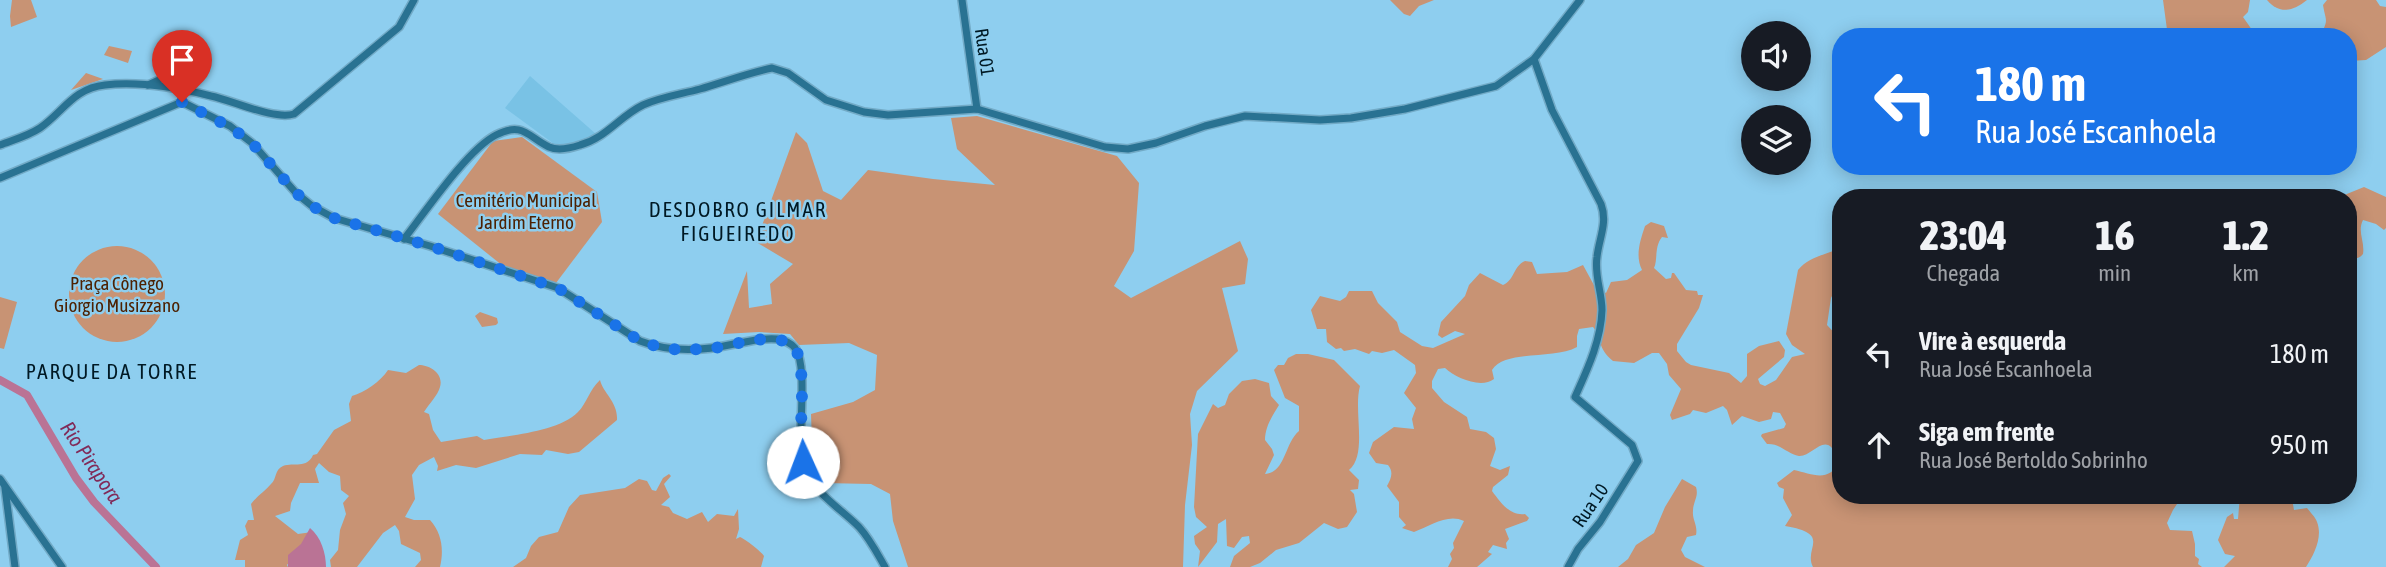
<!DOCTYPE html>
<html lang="pt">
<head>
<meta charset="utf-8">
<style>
  :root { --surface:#171b24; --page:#242831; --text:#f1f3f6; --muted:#9ea1a6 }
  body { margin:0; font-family:"Asap Condensed",sans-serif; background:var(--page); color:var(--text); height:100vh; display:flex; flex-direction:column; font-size:26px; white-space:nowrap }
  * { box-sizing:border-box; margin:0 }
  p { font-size:23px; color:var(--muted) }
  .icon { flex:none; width:38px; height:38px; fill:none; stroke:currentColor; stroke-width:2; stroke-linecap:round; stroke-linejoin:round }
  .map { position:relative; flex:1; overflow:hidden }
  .panel { position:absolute; left:1832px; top:189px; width:525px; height:315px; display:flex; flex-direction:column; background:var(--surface); border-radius:28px; box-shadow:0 4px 18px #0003 }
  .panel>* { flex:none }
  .banner { position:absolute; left:1832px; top:28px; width:525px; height:147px; border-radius:28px; box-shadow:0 4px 18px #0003; background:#1a73e8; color:#fff; overflow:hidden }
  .tools { position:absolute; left:1741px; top:21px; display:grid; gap:14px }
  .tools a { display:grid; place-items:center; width:70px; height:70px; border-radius:50%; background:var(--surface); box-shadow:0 4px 18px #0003; font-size:35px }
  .pin { position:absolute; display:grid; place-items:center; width:60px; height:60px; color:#fff; margin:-72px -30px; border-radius:50% 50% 50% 0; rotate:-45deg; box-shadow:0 0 7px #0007 }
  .pin .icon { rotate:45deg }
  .me { position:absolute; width:77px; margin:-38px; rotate:358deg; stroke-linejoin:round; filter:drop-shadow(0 0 5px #0008) }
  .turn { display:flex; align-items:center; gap:24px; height:147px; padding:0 28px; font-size:32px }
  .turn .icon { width:91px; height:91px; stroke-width:2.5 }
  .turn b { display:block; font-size:49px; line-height:60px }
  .eta { display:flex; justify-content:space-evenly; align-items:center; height:119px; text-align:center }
  .eta b { font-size:42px; font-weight:800; line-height:49px }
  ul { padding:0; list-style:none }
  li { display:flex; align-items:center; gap:21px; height:91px; padding:0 28px }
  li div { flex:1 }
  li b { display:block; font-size:26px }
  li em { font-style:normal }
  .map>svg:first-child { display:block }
</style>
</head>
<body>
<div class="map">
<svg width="2386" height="567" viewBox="0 0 2386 567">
  <rect width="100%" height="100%" fill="#8eceef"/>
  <path fill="#79c2e5" d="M 530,76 L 596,134 L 582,141 L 567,144 L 554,144 L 505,108 Z"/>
  <g fill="#c89374">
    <path d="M 12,0 L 31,0 L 37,17 L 11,27 L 10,16 Z"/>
    <path d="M 1390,0 L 1434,0 L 1419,6 L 1410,16 L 1404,14 Z"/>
    <path d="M 2163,0 L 2250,0 L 2248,12 L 2243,17 L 2257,37 L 2168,37 Z"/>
    <path d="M 2267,0 L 2307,0 C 2293,11 2280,15 2267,0 Z"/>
    <path d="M 2327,0 L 2376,0 L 2380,6 L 2386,7 L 2386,47 L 2366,60 L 2349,61 L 2348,37 L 2320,37 C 2329,18 2326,23 2323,5 Z"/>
    <path d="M 109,46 L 132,51 L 128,63 L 104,55 Z"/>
    <path d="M 86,73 L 103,79 L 71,90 Z"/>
    <path d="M 977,116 L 1117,156 L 1139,183 L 1134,251 L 1114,286 L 1131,298 L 1240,241 L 1248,259 L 1245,284 L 1222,288 L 1238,351 L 1197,391 L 1190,414 L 1192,445 L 1185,505 L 1183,567 L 908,567 L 893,521 L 890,494 L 871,484 L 823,483 L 813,471 L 811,414 L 853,402 L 875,390 L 877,355 L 849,343 L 799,345 L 790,334 L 759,332 L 723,334 L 747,271 L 749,308 L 772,304 L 770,284 L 793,264 L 756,242 L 796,132 L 807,143 L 823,191 L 841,200 L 868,170 L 933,179 L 995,185 L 957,149 L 951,118 Z"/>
    <path d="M 522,137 L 597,192 L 602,222 L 556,283 L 503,266 L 438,214 L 493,141 Z"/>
    <path d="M 2364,187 L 2386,197 L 2386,228 L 2384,230 L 2376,224 L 2363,220 C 2357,232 2365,241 2363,254 C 2359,259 2355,259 2348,258 L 2348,198 L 2337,198 Z"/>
    <path d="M 1651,222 L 1664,226 L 1668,238 L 1662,237 C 1654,247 1658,260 1654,268 L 1666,279 L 1671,278 L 1672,273 L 1674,273 L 1686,290 L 1697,291 L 1698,295 L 1703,295 L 1699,308 L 1677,344 L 1677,351 L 1686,362 L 1691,365 L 1729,373 L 1741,383 L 1747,376 L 1747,354 L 1759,346 L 1779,341 L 1785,350 L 1784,357 L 1758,379 L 1760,384 L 1765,386 L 1776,380 L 1792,357 L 1805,354 L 1792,345 L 1786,334 L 1798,270 C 1807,259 1820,256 1833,251 L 1838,255 L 1841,278 L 1831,298 L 1827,325 L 1841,340 L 1841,495 L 2183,495 L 2173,510 L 2167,523 L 2170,530 L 2192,531 L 2195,544 L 2195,556 L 2199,559 L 2198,564 L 2202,567 L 1813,567 C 1803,548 1833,534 1785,526 L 1792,515 L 1783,498 L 1784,489 L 1779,487 L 1777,483 L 1794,470 C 1812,474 1829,483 1839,462 C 1827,426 1814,457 1799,456 C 1787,454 1780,443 1767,444 L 1761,436 L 1762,434 L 1784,428 L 1786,424 L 1780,413 L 1773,412 L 1771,419 L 1759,422 L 1742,416 L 1732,425 L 1727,410 L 1723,406 L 1706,413 L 1693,410 L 1690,414 L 1672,420 L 1670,415 L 1681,389 L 1669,375 L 1667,364 L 1659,353 L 1652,353 L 1634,363 L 1613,361 C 1597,348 1602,338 1593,327 L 1579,329 L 1577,336 L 1577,347 C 1554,360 1505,349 1492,370 L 1494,379 C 1481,389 1456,378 1445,368 L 1438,369 L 1432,381 L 1432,388 L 1444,402 L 1467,417 L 1470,429 L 1486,432 L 1494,438 L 1496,449 L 1490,466 L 1500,470 L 1510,466 L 1508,475 L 1493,487 L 1492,491 C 1501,503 1510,516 1525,514 L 1529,518 L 1527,521 L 1505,529 L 1509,539 L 1506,543 L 1507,549 L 1493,545 L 1488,552 L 1492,554 L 1477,567 L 1448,567 L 1452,559 L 1450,554 L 1454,548 L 1453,543 L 1464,521 C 1448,513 1430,526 1414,532 L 1402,528 L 1406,525 L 1399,517 L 1399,502 L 1387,486 C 1391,479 1394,472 1388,465 L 1376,463 L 1369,453 L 1373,442 L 1394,427 L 1414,429 L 1412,419 L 1416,408 L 1404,393 L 1416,373 L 1415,365 L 1394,350 L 1382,353 L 1372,351 L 1369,354 L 1355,349 L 1344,351 L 1341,348 L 1336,349 L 1327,342 L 1326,329 L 1317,329 L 1311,310 L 1320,296 L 1340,301 L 1346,297 L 1349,291 L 1372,291 L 1378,303 L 1397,322 L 1400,332 L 1422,346 L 1433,348 L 1465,334 L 1455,331 L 1442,338 L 1438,335 L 1441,322 L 1465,296 L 1469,285 L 1480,273 L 1503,285 C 1515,280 1513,266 1525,261 L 1532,262 L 1537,274 L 1567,272 L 1583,265 L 1595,287 L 1606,293 L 1611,282 L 1627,280 L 1642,270 C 1635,256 1640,241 1645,226 Z"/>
    <circle cx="117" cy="294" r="48"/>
    <path d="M 0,297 L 17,302 L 4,349 L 0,348 Z"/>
    <path d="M 480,312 L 497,318 L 498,323 L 496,325 L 482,327 L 475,316 Z"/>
    <path d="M 1296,354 L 1308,354 L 1334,360 L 1360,386 C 1353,411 1368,454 1349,470 L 1359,480 L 1358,489 L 1350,490 L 1354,494 L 1357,512 L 1347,527 L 1338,529 L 1324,523 L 1299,543 L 1276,550 L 1260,563 L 1250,567 L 1230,567 L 1234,556 L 1250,543 L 1249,536 L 1242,537 L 1234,548 L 1227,546 L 1226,519 L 1218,524 L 1217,542 L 1198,567 L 1200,551 L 1195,544 L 1194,536 L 1207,527 L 1196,517 L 1194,507 L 1198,434 L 1213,404 L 1218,408 L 1225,405 L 1229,394 L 1242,381 L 1255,379 L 1269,383 L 1271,396 L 1279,405 C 1273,415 1265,426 1265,440 L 1272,449 L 1274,455 L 1265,474 C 1286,472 1284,444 1299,431 L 1299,406 L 1285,398 L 1274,370 L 1278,365 L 1284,365 L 1288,358 Z"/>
    <path d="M 419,365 C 429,365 444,373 440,387 C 438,395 429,404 424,412 L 429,414 L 433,430 L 441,442 L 477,436 L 484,440 C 511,435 558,432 578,412 C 587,403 589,390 600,380 C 603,393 618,402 617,420 L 579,452 L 568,454 L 546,450 L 542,455 L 520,454 L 476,468 L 456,465 L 437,471 L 438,466 L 434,457 L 419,465 L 412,475 L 415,499 L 405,517 L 414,520 L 430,520 C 442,533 444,550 440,567 L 415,567 L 421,560 L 420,553 L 401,544 L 399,531 L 395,525 L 383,533 L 357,567 L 331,567 L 330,560 L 338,550 L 340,530 L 346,514 L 343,503 L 349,496 L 341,490 L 340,476 L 329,472 L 319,463 L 315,469 L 319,483 L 300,483 L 291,503 L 290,511 L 275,516 L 298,534 L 312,532 L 287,565 L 288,567 L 245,567 L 245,560 L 235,560 L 240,540 L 248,535 L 245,526 L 248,520 L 254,520 L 251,504 C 257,496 265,491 271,484 C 277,479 274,470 283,466 C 294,462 307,469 313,455 L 317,454 L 334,430 L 351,421 L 349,404 L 352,396 C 365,392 380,382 388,370 L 406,373 Z"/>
    <path d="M 669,474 L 671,476 L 664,484 L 670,497 L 661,505 L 669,507 L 673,513 L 687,519 L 702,512 L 708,522 L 717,514 L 734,516 L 738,509 L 739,529 L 736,539 L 740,537 C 745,539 762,552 764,556 L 761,567 L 513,567 L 526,558 L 531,546 L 539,537 L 558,532 L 569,507 L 580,495 L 625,488 L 639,479 L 647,481 L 652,490 L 656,491 L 663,478 Z"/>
    <path d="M 1682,479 L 1696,487 C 1699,497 1693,501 1693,511 C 1692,520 1698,525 1696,535 L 1687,537 L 1681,550 L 1685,557 L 1705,567 L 1618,567 L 1628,559 L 1636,545 L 1654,533 L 1665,507 Z"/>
    <path d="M 2240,495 L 2248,495 L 2252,499 L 2270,500 L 2286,496 L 2292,499 L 2294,510 L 2307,508 C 2310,512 2316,518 2317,522 C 2323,537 2314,555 2306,567 L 2224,567 L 2235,556 L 2225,554 L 2218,540 L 2227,517 L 2233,513 L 2234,519 L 2238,519 Z"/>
  </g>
  <path fill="#ba7395" d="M 310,528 C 321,537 326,553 326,567 L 288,567 L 288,555 L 301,544 Z"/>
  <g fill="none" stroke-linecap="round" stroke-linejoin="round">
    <path stroke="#ba7395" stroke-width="8" d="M 0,380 L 27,395 L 76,478 L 94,502 L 156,567"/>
    <defs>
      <g id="secondary">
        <path d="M 962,0 L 977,109"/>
        <path d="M 1534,59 L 1552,110 L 1601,204 C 1608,223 1599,238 1597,257 C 1594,275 1602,292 1602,310 C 1601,341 1587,370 1575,397 L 1632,445 L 1638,461 L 1600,522 L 1578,549 L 1568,567"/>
        <path d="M 148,85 L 170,75"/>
        <path d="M 0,145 C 13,140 28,136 40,128 C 63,112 74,88 105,85 C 139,81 179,88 211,96 C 234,101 274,120 294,114 L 399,27 L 414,0"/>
        <path d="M 0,178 L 182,102 L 230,126 L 252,143 L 296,193 L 312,206 L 334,218 L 430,246 L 558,288 L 640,341 C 671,353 703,351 734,344 C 748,342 763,337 777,339 C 783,340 791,343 795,348 C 809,367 797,434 802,459 C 810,492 837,505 859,527 C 870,539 877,553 885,567"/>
        <path d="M 404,239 C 426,211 467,150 496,135 C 523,121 528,137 549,147 C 558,151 571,148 580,145 C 606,138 620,116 643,105 C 661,97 682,94 700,89 C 724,82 748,73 772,68 L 788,73 L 826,100 L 864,112 L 888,115 L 977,109 L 1105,147 L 1128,149 L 1156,143 L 1205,126 L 1245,116 L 1320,120 L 1351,118 L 1405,109 L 1496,86 L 1534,59 L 1580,0"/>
        <path d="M 0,479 L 62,567"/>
        <path d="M 5,488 L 15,567"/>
      </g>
    </defs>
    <use href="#secondary" stroke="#72aac6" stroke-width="10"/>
    <use href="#secondary" stroke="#297292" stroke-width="7"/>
  </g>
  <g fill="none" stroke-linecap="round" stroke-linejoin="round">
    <path stroke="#1a73e8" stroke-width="12" stroke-dasharray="0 21.6" d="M 182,102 L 230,127 L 252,143 L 296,193 L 312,206 L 334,218 L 430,246 L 558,288 L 640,341 C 656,347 671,350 688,350 C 696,349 706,349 715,348 C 735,345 790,326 798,355 C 807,390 797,427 803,462"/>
  </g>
  <g text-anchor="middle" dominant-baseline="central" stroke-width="5" stroke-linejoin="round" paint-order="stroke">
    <g font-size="19" fill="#001924" stroke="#8eceef">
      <text transform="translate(985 52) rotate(82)">Rua 01</text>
      <text transform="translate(1590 505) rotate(-55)">Rua 10</text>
    </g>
    <g font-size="19" fill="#4d2102" stroke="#8eceef">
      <text x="526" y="200">Cemitério Municipal<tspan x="526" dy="22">Jardim Eterno</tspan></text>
      <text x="117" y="283">Praça Cônego<tspan x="117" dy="22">Giorgio Musizzano</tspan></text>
    </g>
    <g font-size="21" letter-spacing="2" fill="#001924" stroke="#8eceef">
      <text x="738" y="209">DESDOBRO GILMAR<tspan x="738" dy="24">FIGUEIREDO</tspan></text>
      <text x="112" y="371">PARQUE DA TORRE</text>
    </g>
    <g font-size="21" font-style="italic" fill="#812b59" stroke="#8eceef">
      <text transform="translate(92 462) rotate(56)">Rio Pirapora</text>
    </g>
  </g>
</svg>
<div class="tools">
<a><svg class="icon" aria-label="sound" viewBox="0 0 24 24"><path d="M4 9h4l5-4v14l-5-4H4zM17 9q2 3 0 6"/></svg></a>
<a><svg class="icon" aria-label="layers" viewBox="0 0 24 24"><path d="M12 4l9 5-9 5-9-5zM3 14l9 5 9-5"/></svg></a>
</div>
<div class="pin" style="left:182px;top:102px;background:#d93025"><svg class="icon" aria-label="arrive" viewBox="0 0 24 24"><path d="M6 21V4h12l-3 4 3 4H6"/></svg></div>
<svg class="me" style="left:803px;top:462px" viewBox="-20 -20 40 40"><circle r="19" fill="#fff"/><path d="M0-13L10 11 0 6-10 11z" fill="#1a73e8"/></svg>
<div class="banner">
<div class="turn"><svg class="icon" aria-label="left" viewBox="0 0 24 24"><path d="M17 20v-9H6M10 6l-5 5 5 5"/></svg><div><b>180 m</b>Rua José Escanhoela</div></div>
</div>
<section class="panel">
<div class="eta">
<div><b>23:04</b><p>Chegada</p></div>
<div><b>16</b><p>min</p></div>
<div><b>1.2</b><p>km</p></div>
</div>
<ul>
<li><svg class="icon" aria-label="left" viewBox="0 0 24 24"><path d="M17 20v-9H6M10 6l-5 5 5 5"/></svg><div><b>Vire à esquerda</b><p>Rua José Escanhoela</p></div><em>180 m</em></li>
<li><svg class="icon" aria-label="ahead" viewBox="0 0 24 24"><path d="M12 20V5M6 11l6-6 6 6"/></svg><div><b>Siga em frente</b><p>Rua José Bertoldo Sobrinho</p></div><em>950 m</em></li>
</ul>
</section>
</div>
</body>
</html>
